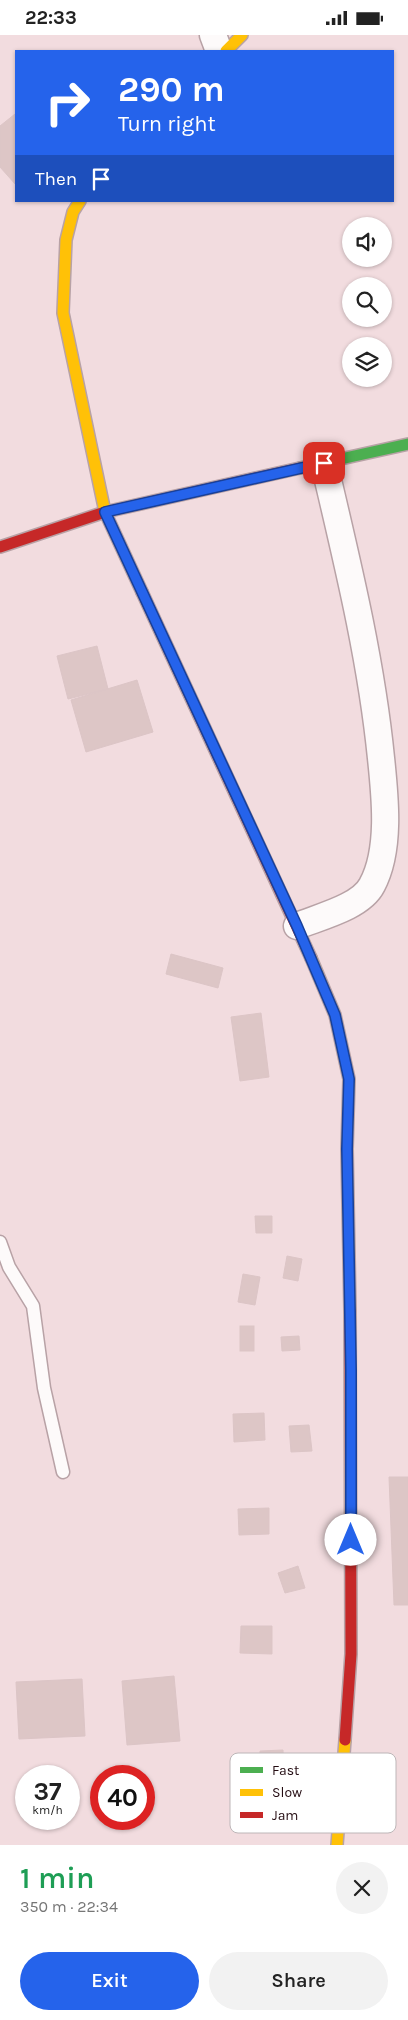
<!DOCTYPE html>
<html lang="en">
<head>
<meta charset="utf-8">
<style>
  :root { --surface:#fff; --page:#f2f2f2; --text:#222; --muted:#767676; --accent:#2563eb }
  body { margin:0; font-family:Karla,sans-serif; background:var(--page); color:var(--text); height:100vh; display:flex; flex-direction:column; font-size:19px; white-space:nowrap }
  * { box-sizing:border-box; margin:0 }
  p { font-size:16px; color:var(--muted) }
  .icon { flex:none; width:28px; height:28px; fill:none; stroke:currentColor; stroke-width:2; stroke-linecap:round; stroke-linejoin:round }
  .map { position:relative; height:1810px; overflow:hidden }
  .details { display:flex; flex-direction:column; background:var(--surface); flex:1 }
  .details>* { flex:none }
  .guide { position:absolute; left:15px; top:15px; width:379px; height:152px; border-radius:0px; box-shadow:0 1px 4px #0004; background:#2563eb; color:#fff; overflow:hidden }
  .fabs { position:absolute; left:342px; top:182px; display:grid; gap:10px }
  .fabs a { display:grid; place-items:center; width:50px; height:50px; border-radius:50%; background:var(--surface); box-shadow:0 1px 4px #0004; font-size:25px }
  .speed { position:absolute; left:15px; top:1730px; display:flex; gap:10px; font-size:25px; font-weight:700; text-align:center }
  .speed>* { display:grid; place-content:center; width:65px; height:65px; border-radius:50%; background:var(--surface); box-shadow:0 1px 4px #0004; line-height:1 }
  .speed small { font-size:12px; font-weight:400 }
  .speed .limit { border:8px solid #d22; background:#fff; color:#111 }
  .pin { position:absolute; display:grid; place-items:center; width:42px; height:42px; color:#fff; margin:-21px; border-radius:10px; box-shadow:0 2px 8px #0006 }
  .me { position:absolute; width:55px; margin:-28px; rotate:0deg; stroke-linejoin:round; filter:drop-shadow(0 0 4px #0008) }
  .turn { display:flex; align-items:center; gap:18px; height:105px; padding:0 20px; font-size:22px }
  .turn .icon { width:65px; height:65px; stroke-width:2.5 }
  .turn b { display:block; font-size:35px; line-height:42px }
  .then { display:flex; align-items:center; height:48px; padding:0 20px; background:#0003; gap:10px; font-size:19px }
  .round { display:grid; place-items:center; flex:none; width:52px; height:52px; border-radius:26px; background:var(--page) }
  .headline { display:flex; align-items:center; justify-content:space-between; height:85px; padding:0 20px }
  h1 { font-size:30px; font-weight:600; line-height:38px; color:#1e9e55 }
  .cta { display:flex; gap:10px; margin-top:auto; padding:10px 20px }
  .cta a { flex:1; height:58px; border-radius:30px; background:var(--accent); color:#fff; font-size:20px; font-weight:600; line-height:58px; text-align:center }
  .cta a+a { background:var(--page); color:var(--text) }
  .status { display:flex; justify-content:space-between; align-items:center; height:35px; padding:0 25px; background:var(--surface); direction:ltr }
  .status svg { height:14px; fill:currentColor }
  .map>svg:first-child { display:block }
</style>
</head>
<body>
<div class="status"><b>22:33</b><svg viewBox="0 0 49 12"><path d="M0 12V9h3v3zM5 12V6h3v6zM10 12V3h3v9zM15 12V0h3v12zM26 1h20v11H26zM47 4h2v5h-2z"/></svg></div>
<div class="map">
<svg width="408" height="1810" viewBox="0 0 408 1810">
  <rect width="100%" height="100%" fill="#f2dcdf"/>
  <g fill="#ddc6c6" stroke="#dcc5c6">
    <path d="M 15,79 L 16,80 L 16,150 L 0,132 L 0,91 Z"/>
    <path d="M 97,611 L 108,654 L 68,664 L 57,621 Z"/>
    <path d="M 137,645 L 153,697 L 86,717 L 71,665 Z"/>
    <path d="M 171,919 L 223,933 L 218,953 L 166,939 Z"/>
    <path d="M 261,978 L 269,1042 L 240,1046 L 231,982 Z"/>
    <path d="M 255,1181 L 272,1181 L 272,1198 L 256,1198 Z"/>
    <path d="M 287,1221 L 302,1224 L 298,1246 L 283,1243 Z"/>
    <path d="M 243,1239 L 260,1242 L 255,1270 L 238,1267 Z"/>
    <rect x="240" y="1291" width="14" height="25"/>
    <path d="M 299,1301 L 300,1315 L 282,1316 L 281,1302 Z"/>
    <path d="M 264,1378 L 265,1405 L 234,1407 L 233,1379 Z"/>
    <path d="M 309,1390 L 312,1416 L 291,1417 L 289,1391 Z"/>
    <path d="M 389,1442 L 408,1442 L 408,1570 L 394,1570 Z"/>
    <path d="M 269,1473 L 269,1499 L 239,1500 L 238,1474 Z"/>
    <path d="M 298,1531 L 305,1553 L 285,1558 L 278,1538 Z"/>
    <path d="M 241,1591 L 272,1591 L 272,1619 L 240,1618 Z"/>
    <path d="M 174,1641 L 180,1706 L 127,1710 L 122,1646 Z"/>
    <path d="M 82,1644 L 85,1701 L 19,1704 L 16,1647 Z"/>
    <path d="M 283,1715 L 284,1745 L 260,1746 L 260,1716 Z"/>
  </g>
  <g fill="none" stroke-linecap="round" stroke-linejoin="round">
    <defs>
      <path id="lane" d="M 0,1207 L 9,1232 L 33,1271 L 44,1353 L 63,1437"/>
      <g id="street">
        <path d="M 213,0 L 219,16"/>
        <path d="M 297,891 C 319,882 361,872 372,850 C 391,815 385,761 381,723 C 371,623 347,526 324,428"/>
      </g>
      <path id="fast" d="M 300,433 L 408,409"/>
      <g id="slow">
        <path d="M 226,16 L 242,0"/>
        <path d="M 80,166 L 73,177 L 66,205 L 63,278 L 105,477 L 142,557"/>
        <path d="M 311,923 L 335,980 L 349,1044 L 347,1114 L 350,1276"/>
        <path d="M 337,1810 L 345,1705"/>
      </g>
      <g id="jam">
        <path d="M 0,512 L 105,477 L 300,433"/>
        <path d="M 142,557 L 311,923"/>
        <path d="M 345,1705 L 351,1619 L 350,1276"/>
      </g>
    </defs>
    <use href="#lane" stroke="#b8a2a6" stroke-width="15"/>
    <use href="#street" stroke="#b8a2a6" stroke-width="29"/>
    <use href="#fast" stroke="#b8a2a6" stroke-width="14"/>
    <use href="#slow" stroke="#b8a2a6" stroke-width="14"/>
    <use href="#jam" stroke="#b8a2a6" stroke-width="14"/>
    <use href="#lane" stroke="#fdfafa" stroke-width="12"/>
    <use href="#street" stroke="#fdfafa" stroke-width="26"/>
    <use href="#fast" stroke="#4caf50" stroke-width="11"/>
    <use href="#slow" stroke="#ffc107" stroke-width="11"/>
    <use href="#jam" stroke="#c62828" stroke-width="11"/>
  </g>
  <g fill="none" stroke-linecap="round" stroke-linejoin="round">
    <defs>
      <path id="route" d="M 324,428 L 105,477 L 297,891 L 335,980 L 349,1044 L 347,1114 L 351,1335 L 351,1505"/>
    </defs>
    <use href="#route" stroke="#184099" stroke-width="12"/>
    <use href="#route" stroke="#2563eb" stroke-width="9"/>
  </g>
  <rect x="230" y="1718" width="166" height="80" rx="8" fill="#fff" stroke="#bdb6b8" stroke-width="1"/>
  <rect x="240" y="1732" width="23" height="6" fill="#4caf50"/>
  <rect x="240" y="1754" width="23" height="7" fill="#ffc107"/>
  <rect x="240" y="1777" width="23" height="6" fill="#c62828"/>
  <g font-size="14" fill="#240c12">
    <text x="272" y="1740">Fast</text>
    <text x="272" y="1762">Slow</text>
    <text x="272" y="1785">Jam</text>
  </g>
</svg>
<div class="fabs">
<a><svg class="icon" aria-label="sound" viewBox="0 0 24 24"><path d="M4 9h4l5-4v14l-5-4H4zM17 9q2 3 0 6"/></svg></a>
<a><svg class="icon" aria-label="search" viewBox="0 0 24 24"><circle cx="10" cy="10" r="6"/><path d="M15 15l6 6"/></svg></a>
<a><svg class="icon" aria-label="layers" viewBox="0 0 24 24"><path d="M12 4l9 5-9 5-9-5zM3 14l9 5 9-5"/></svg></a>
</div>
<div class="speed"><div>37<small>km/h</small></div><div class="limit">40</div></div>
<div class="pin" style="left:324px;top:428px;background:#d93025"><svg class="icon" aria-label="arrive" viewBox="0 0 24 24"><path d="M6 21V4h12l-3 4 3 4H6"/></svg></div>
<svg class="me" style="left:351px;top:1505px" viewBox="-20 -20 40 40"><circle r="19" fill="#fff"/><path d="M0-13L10 11 0 6-10 11z" fill="#2563eb"/></svg>
<div class="guide">
<div class="turn"><svg class="icon" aria-label="right" viewBox="0 0 24 24"><path d="M7 20v-9h11M14 6l5 5-5 5"/></svg><div><b>290 m</b>Turn right</div></div>
<div class="then">Then<svg class="icon" aria-label="arrive" viewBox="0 0 24 24"><path d="M6 21V4h12l-3 4 3 4H6"/></svg></div>
</div>
</div>
<section class="details">
<div class="headline"><div><h1>1 min</h1><p>350 m · 22:34</p></div><a class="round"><svg class="icon" aria-label="close" viewBox="0 0 24 24"><path d="M6 6l12 12M18 6L6 18"/></svg></a></div>
<div class="cta"><a>Exit</a><a>Share</a></div>
</section>
</body>
</html>
